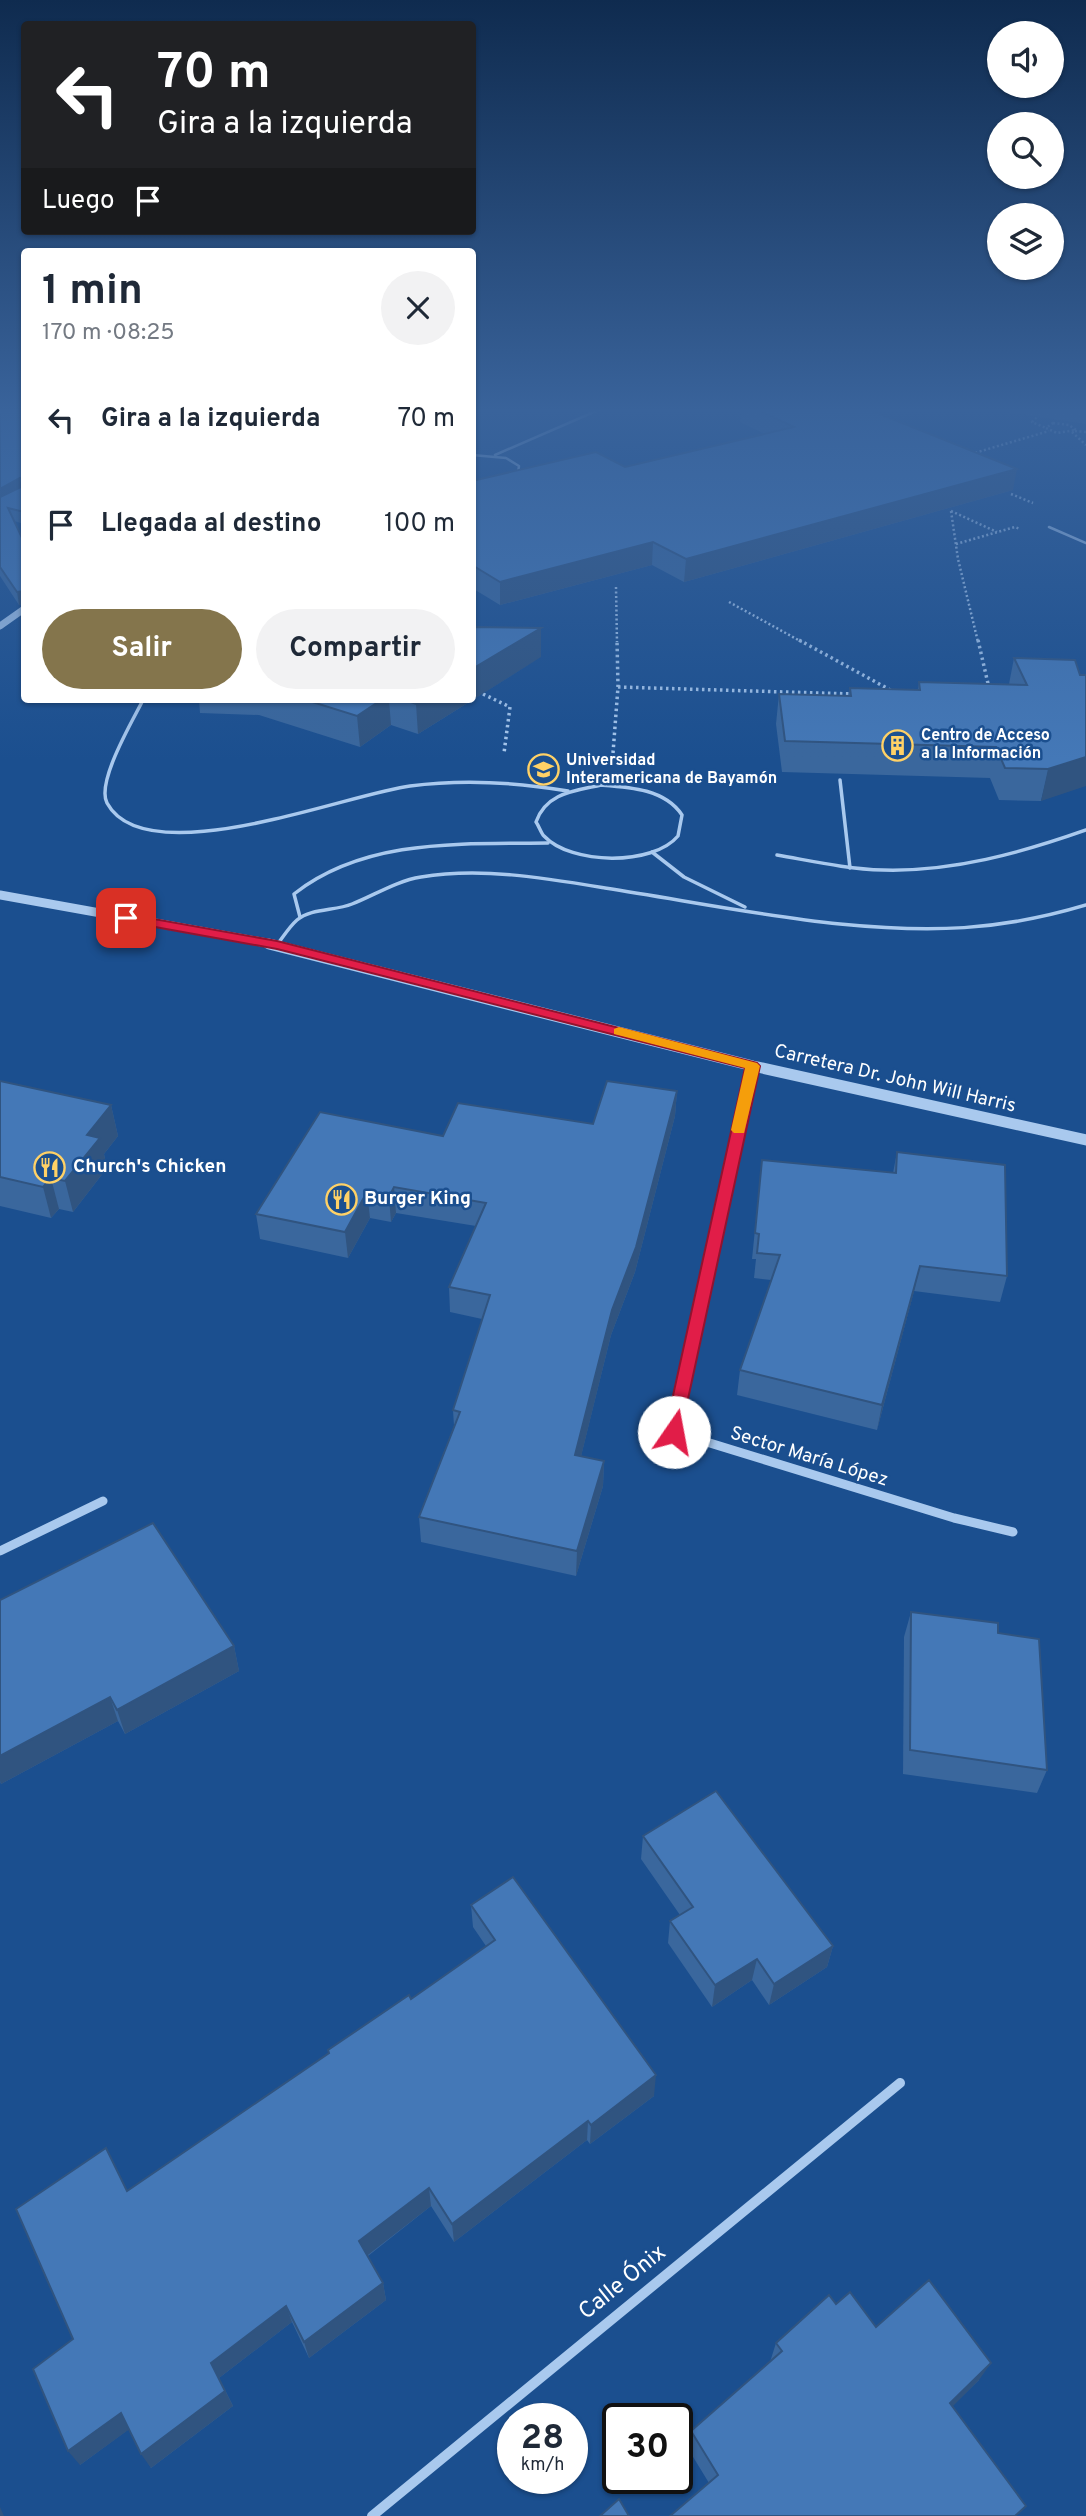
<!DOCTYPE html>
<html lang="es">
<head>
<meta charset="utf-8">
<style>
  :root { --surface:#fff; --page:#f2f2f3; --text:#1f2937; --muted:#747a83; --accent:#84754c }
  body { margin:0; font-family:Overpass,sans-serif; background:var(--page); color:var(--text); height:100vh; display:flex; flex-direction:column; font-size:26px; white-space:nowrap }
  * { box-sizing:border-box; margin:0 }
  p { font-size:23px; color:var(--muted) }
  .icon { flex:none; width:38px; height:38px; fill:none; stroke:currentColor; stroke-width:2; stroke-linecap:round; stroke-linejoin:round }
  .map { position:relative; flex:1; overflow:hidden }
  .panel { position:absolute; left:21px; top:248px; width:455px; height:455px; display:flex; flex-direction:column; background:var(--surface); border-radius:7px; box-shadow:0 2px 5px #0004 }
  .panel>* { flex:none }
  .top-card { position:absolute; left:21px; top:21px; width:455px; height:214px; border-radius:7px; box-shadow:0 2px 5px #0004; background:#202124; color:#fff; overflow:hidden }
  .fabs { position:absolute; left:987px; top:21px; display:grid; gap:14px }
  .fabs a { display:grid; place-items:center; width:77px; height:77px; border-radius:50%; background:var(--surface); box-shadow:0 2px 5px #0004; font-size:35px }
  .speed { position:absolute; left:497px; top:2403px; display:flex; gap:14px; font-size:35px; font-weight:700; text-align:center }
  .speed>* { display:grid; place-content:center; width:91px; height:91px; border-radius:50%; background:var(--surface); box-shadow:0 2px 5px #0004; line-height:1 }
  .speed small { font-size:18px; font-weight:400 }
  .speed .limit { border:4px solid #111; border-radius:10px; background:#fff; color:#111 }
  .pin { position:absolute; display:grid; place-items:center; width:60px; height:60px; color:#fff; margin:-30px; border-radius:14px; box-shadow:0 4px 10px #0006 }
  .me { position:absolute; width:77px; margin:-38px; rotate:12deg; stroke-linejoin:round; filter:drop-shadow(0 0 5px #0008) }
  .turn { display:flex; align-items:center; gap:24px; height:147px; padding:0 21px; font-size:32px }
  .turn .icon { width:91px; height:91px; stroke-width:2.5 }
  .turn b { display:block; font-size:49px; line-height:60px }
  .then { display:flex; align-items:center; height:66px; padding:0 21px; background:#0003; gap:14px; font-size:26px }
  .round { display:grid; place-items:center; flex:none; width:74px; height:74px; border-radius:37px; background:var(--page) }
  .head { display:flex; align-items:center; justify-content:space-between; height:119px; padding:0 21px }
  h1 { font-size:42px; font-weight:700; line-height:52px }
  .action { display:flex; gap:14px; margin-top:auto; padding:14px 21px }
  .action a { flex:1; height:80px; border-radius:42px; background:var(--accent); color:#fff; font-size:28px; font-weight:700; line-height:80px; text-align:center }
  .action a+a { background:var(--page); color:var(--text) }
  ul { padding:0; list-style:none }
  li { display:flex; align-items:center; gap:21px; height:105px; padding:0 21px }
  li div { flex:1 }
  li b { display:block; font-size:26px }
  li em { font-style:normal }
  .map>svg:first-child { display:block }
</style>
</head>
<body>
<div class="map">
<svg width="1086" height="2516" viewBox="0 0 1086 2516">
  <rect width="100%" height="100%" fill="#1b4f8f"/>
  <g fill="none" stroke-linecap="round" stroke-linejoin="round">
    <g stroke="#a9c9ee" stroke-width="2.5" stroke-dasharray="2 2.5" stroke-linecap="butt">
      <path d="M 1046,408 L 1032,422 L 1046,428"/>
      <path d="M 1053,423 L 1069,425 L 1076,430 L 1057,433 L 1046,428 Z"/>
      <path d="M 1075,431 L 1086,432"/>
      <path d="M 1072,432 L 1086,445"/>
      <path d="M 971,454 L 1049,431"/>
      <path d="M 1011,494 L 1033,503"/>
      <path d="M 951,511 L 958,559 L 978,642"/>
      <path d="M 951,511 L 997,532"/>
      <path d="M 956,544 L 1015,527 L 1020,529"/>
      <path d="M 616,587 L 617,642"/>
      <path d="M 729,602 L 802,642"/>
    </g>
    <g stroke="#a9c9ee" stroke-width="3.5" stroke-dasharray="2.5 3.5" stroke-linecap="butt">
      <path d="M 799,640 L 894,692"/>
      <path d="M 978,640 L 989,688"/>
      <path d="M 618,687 L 853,694"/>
      <path d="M 483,694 L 510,707 L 504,753"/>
      <path d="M 613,753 L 618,687 L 617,640"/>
    </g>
    <g stroke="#a9c9ee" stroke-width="2.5">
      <path d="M 472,455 L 506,458 L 519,466 L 518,473"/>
      <path d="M 495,455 L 603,408"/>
      <path d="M 1049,527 L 1086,543"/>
    </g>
    <g stroke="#a9c9ee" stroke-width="3.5">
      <path d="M 143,700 C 133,720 96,782 107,803 C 146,875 347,794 410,786 C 463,779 515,782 568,791"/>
      <path d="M 840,780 L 850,868"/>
      <path d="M 601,785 C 629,787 665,789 682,815 L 678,836 C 653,866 571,865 544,836 C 541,833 539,826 536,822 C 546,793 574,791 601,785 Z"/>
      <path d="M 652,852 L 684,877 L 745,907"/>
      <path d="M 777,855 C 812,861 847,869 883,870 C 952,872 1021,853 1086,830"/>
      <path d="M 300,917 L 294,894 C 365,838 462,844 548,843"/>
      <path d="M 277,945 C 283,937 289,927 297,920 C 311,908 335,911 352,904 C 375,895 396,881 421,877 C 481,867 545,878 605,888 C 683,900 761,916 840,924 C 930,933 999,931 1086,905"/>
    </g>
    <path stroke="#a9c9ee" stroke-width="6" d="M 694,1339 L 753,1066"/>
    <g stroke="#a9c9ee" stroke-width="9">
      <path d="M 694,1338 L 674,1432 L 954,1518 L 1013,1532"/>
      <path d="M 0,1551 L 103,1501"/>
    </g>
    <path stroke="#a9c9ee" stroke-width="10" d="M 372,2516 L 900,2083"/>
    <path stroke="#a9c9ee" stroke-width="7" d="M 0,626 L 24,609"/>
    <path stroke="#a9c9ee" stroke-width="9" d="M 0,895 L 278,945"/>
    <path stroke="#a9c9ee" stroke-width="11" d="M 269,944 L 753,1066 L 1086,1140"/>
  </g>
  <g fill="#3a679d">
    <path d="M 0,408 L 24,408 L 24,524 L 14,521 L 24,542 L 24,604 L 19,605 L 0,576 Z"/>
    <path d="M 741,408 L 865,408 L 1013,490 L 684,582 L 652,565 L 500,605 L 472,588 L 472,481 L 625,467 L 765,434 L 740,422 Z"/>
    <path d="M 982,408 L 1086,408 L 1086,424 Z"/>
    <path d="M 541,657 L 418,734 L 391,725 L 360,747 L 259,715 L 200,713 L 199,700 L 472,700 Z"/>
    <path d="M 1014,658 L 1075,660 L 1041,801 L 999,800 L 990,778 L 782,772 L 776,724 L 779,694 L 849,696 L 850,688 L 918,690 L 919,682 L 1009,684 Z"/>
    <path d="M 0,1081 L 111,1105 L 118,1136 L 104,1154 L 107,1168 L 73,1212 L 59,1209 L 51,1218 L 0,1206 Z"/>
    <path d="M 677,1091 L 675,1116 L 635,1272 L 611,1335 L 581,1456 L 604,1461 L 603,1486 L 576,1576 L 421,1542 L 419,1517 L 454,1426 L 453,1410 L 482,1319 L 450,1312 L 449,1287 L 476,1226 L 396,1213 L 391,1222 L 370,1218 L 348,1258 L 260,1239 L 256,1214 L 443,1136 L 593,1124 Z"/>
    <path d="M 897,1152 L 1007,1276 L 1000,1302 L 914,1291 L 877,1430 L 737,1395 L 740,1370 L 771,1280 L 754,1278 L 756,1259 L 752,1259 L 762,1160 L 893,1173 Z"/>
    <path d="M 0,1600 L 234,1646 L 239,1671 L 125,1734 L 118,1721 L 1,1784 L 0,1781 Z"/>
    <path d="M 911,1612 L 1047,1770 L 1037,1793 L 903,1774 L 904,1637 Z"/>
    <path d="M 643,1836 L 833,1946 L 827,1967 L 769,2005 L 752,1980 L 712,2007 L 668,1943 L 670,1921 L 680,1915 L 641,1859 Z"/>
    <path d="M 471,1905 L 654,2096 L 590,2144 L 587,2140 L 454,2242 L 431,2206 L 368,2256 L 383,2283 L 386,2300 L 309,2358 L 292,2322 L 219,2378 L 233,2406 L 151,2468 L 129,2429 L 80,2465 L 73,2339 L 127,2191 L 329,2053 L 328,2050 L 411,1999 L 486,1946 L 473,1927 Z"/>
    <path d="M 836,2304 L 876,2327 L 979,2380 L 952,2406 L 709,2483 L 687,2447 L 691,2431 L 770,2362 L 776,2343 Z"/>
  </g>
  <g fill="#305480">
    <path d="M 1017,469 L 1013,490 L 684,582 L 686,559 Z"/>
    <path d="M 20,478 L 22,490 L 0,503 L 0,489 Z"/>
    <path d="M 653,542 L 652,565 L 500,605 L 500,582 Z"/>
    <path d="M 24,591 L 24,604 L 19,605 L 17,592 Z"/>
    <path d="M 541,628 L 541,657 L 418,734 L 416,704 L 422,700 L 472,700 L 472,669 Z"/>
    <path d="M 381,700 L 389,700 L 391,725 L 360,747 L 357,716 Z"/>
    <path d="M 1086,757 L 1086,786 L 1041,801 L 1048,769 Z"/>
    <path d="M 677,1091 L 675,1116 L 635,1272 L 611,1335 L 575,1481 L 575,1455 L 612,1310 Z"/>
    <path d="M 111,1105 L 118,1136 L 104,1154 L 107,1168 L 73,1212 L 65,1181 L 87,1135 Z"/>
    <path d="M 51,1178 L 59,1209 L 51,1218 L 43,1187 Z"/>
    <path d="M 394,1187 L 396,1213 L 391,1222 L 389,1197 Z"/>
    <path d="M 367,1192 L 370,1218 L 348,1258 L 345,1232 Z"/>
    <path d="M 920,1266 L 914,1291 L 877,1430 L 882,1405 Z"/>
    <path d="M 604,1461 L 603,1486 L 576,1576 L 577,1551 Z"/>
    <path d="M 234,1646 L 239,1671 L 125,1734 L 117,1710 Z"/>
    <path d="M 110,1697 L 118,1721 L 1,1784 L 0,1781 L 0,1756 Z"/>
    <path d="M 833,1946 L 827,1967 L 769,2005 L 774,1984 Z"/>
    <path d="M 757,1959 L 752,1980 L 712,2007 L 715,1985 Z"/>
    <path d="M 656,2075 L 654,2096 L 590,2144 L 591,2125 Z"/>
    <path d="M 588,2121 L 587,2140 L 454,2242 L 452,2224 Z"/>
    <path d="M 429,2188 L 431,2206 L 364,2258 L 359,2241 Z"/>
    <path d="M 383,2283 L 386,2300 L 309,2358 L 304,2342 Z"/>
    <path d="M 286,2306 L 292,2322 L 219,2378 L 233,2406 L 151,2468 L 141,2454 L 211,2363 Z"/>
    <path d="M 991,2363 L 979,2380 L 939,2420 L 950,2403 Z"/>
    <path d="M 121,2413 L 131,2428 L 80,2465 L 68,2451 Z"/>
    <path d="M 0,2507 L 4,2516 L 0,2516 Z"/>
  </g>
  <g fill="#4478b7" stroke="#305480" stroke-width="2">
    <path d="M 24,408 L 24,480 L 20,478 L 0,489 L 0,410 L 22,410 Z"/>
    <path d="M 754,408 L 865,408 L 1017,469 L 686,559 L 653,542 L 500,582 L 472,565 L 472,481 L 596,452 L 625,467 L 794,427 Z"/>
    <path d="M 24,483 L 24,512 L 8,508 L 24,542 L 24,591 L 17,592 L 0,567 L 0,497 L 23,486 Z"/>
    <path d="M 472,627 L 541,628 L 472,669 Z"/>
    <path d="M 1014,658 L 1075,660 L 1080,675 L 1086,675 L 1086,757 L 1048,769 L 1005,768 L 996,747 L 785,741 L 779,694 L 851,696 L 850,688 L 920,690 L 919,682 L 1027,685 Z"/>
    <path d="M 306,700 L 381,700 L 357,716 Z"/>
    <path d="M 405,700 L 422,700 L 416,704 Z"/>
    <path d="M 0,1081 L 111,1105 L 87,1135 L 100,1138 L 65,1181 L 51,1178 L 43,1187 L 0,1177 Z"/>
    <path d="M 607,1081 L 677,1091 L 636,1247 L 612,1310 L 575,1455 L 604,1461 L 577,1551 L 419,1517 L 460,1412 L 453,1410 L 490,1295 L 449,1287 L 486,1203 L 394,1187 L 389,1197 L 367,1192 L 345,1232 L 256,1214 L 320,1112 L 443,1136 L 458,1103 L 593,1124 Z"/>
    <path d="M 897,1152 L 1005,1165 L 1007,1276 L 920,1266 L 882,1405 L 740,1370 L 780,1255 L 757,1253 L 759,1234 L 755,1233 L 762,1160 L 896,1173 Z"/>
    <path d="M 153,1523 L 234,1646 L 117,1710 L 110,1697 L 0,1756 L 0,1600 Z"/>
    <path d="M 911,1612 L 998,1623 L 998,1633 L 1039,1639 L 1047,1770 L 910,1750 Z"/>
    <path d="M 716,1791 L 833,1946 L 774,1984 L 757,1959 L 715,1985 L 670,1921 L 693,1907 L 643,1836 Z"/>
    <path d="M 513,1877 L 656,2075 L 591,2125 L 588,2121 L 452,2224 L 429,2188 L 359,2241 L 383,2283 L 304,2342 L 286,2306 L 211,2363 L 225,2391 L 141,2454 L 121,2413 L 68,2451 L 33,2369 L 73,2339 L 16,2209 L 106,2148 L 127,2191 L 329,2053 L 328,2050 L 409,1995 L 411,1999 L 495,1940 L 471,1905 Z"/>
    <path d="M 929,2280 L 991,2363 L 950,2403 L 1026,2506 L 1015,2516 L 670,2516 L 718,2475 L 691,2431 L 782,2351 L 776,2343 L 829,2295 L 836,2304 L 850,2292 L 876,2327 Z"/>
    <path d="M 619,2499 L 629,2516 L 600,2516 Z"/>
  </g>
  <linearGradient id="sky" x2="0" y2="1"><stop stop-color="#0f2b4f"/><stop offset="0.54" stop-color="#39639b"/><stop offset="1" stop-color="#39639b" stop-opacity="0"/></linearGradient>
  <rect width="1086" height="760" fill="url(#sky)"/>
  <path fill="#e11d48" stroke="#92132f" stroke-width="2" d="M 126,914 L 277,941 L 757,1063 L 760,1066 L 680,1436 L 668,1436 L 665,1432 L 745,1068 L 277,949 L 122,921 L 120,918 Z"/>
  <path fill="#f59e0b" d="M 619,1027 L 757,1063 L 760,1066 L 744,1133 L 734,1133 L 731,1130 L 745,1068 L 614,1034 L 614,1029 Z"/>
  <defs>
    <symbol id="building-ring" viewBox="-11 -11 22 22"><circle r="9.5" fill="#1b4f8f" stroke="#ffd166" stroke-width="1.5"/><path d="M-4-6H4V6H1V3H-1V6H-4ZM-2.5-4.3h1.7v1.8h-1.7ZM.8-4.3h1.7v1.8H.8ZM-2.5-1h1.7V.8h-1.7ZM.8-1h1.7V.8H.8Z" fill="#ffd166"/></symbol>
    <symbol id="university-ring" viewBox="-11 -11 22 22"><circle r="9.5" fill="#1b4f8f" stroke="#ffd166" stroke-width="1.5"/><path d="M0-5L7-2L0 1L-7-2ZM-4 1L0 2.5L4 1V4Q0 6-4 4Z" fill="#ffd166"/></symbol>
    <symbol id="restaurant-ring" viewBox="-11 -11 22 22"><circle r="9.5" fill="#1b4f8f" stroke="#ffd166" stroke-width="1.5"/><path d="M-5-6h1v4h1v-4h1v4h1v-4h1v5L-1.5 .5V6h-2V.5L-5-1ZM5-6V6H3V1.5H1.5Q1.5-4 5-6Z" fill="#ffd166"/></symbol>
  </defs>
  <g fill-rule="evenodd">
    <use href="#building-ring" x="880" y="728" width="35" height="35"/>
    <use href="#university-ring" x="526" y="752" width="35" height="35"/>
    <use href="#restaurant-ring" x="32" y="1150" width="35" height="35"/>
    <use href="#restaurant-ring" x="324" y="1182" width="35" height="35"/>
  </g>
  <g text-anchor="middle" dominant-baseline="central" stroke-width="5" stroke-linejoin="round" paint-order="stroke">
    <g font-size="16" font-weight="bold" fill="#fff" stroke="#1b4f8f" text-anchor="start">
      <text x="921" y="736">Centro de Acceso<tspan x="921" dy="18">a la Información</tspan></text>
      <text x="566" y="761">Universidad<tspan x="566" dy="18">Interamericana de Bayamón</tspan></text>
    </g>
    <g font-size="19" fill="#fff" stroke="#1b4f8f">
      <text transform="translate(895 1079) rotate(13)">Carretera Dr. John Will Harris</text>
      <text transform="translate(809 1457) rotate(17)">Sector María López</text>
    </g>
    <g font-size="19" font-weight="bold" fill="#fff" stroke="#1b4f8f" text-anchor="start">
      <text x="73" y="1167">Church's Chicken</text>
      <text x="364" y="1199">Burger King</text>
    </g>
    <g font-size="23" fill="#fff" stroke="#1b4f8f">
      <text transform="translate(623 2283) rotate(-39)">Calle Ónix</text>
    </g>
  </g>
</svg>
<div class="fabs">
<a><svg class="icon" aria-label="sound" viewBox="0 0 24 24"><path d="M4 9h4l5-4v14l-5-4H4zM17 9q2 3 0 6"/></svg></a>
<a><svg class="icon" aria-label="search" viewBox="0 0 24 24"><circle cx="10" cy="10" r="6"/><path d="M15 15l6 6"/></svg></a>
<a><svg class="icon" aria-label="layers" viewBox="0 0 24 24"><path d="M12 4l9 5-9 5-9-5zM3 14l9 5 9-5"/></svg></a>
</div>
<div class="speed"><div>28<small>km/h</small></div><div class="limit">30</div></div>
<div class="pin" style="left:126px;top:918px;background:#d93025"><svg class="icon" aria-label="arrive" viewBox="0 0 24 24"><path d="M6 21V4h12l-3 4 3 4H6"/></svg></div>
<svg class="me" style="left:674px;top:1432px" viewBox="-20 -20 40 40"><circle r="19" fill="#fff"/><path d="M0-13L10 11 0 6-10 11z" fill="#e11d48"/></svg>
<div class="top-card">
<div class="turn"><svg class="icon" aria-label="left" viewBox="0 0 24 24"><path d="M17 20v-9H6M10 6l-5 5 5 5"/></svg><div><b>70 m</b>Gira a la izquierda</div></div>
<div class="then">Luego<svg class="icon" aria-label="arrive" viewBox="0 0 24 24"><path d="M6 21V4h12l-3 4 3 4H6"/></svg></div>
</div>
<section class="panel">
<div class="head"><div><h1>1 min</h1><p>170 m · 08:25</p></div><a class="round"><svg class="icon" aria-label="close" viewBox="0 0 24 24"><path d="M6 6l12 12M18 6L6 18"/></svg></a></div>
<ul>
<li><svg class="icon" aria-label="left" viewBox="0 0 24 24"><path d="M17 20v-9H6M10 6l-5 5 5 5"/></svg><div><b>Gira a la izquierda</b></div><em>70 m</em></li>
<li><svg class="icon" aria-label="arrive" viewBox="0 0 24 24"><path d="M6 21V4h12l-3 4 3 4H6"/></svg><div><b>Llegada al destino</b></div><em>100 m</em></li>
</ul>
<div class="action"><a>Salir</a><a>Compartir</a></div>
</section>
</div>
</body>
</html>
